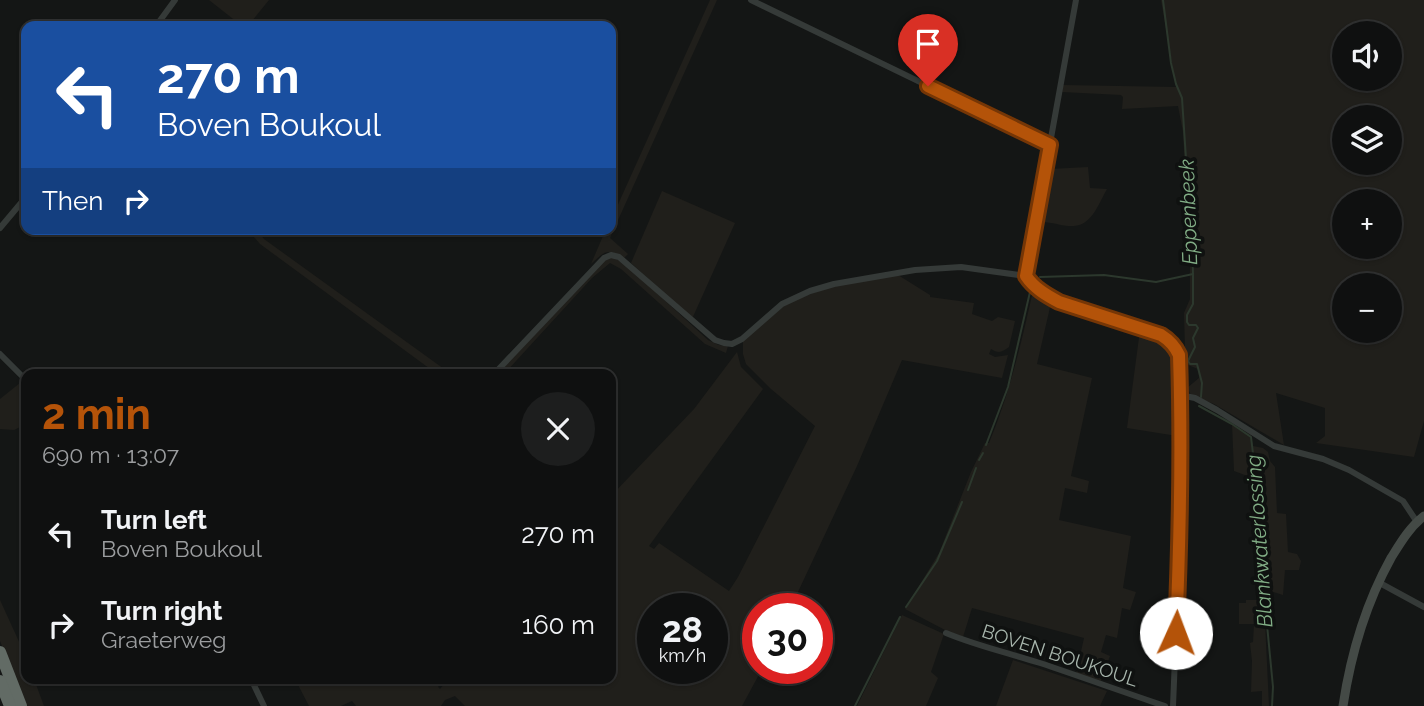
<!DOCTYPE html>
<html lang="en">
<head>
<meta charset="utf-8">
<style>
  :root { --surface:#0f1010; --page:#1d1e1e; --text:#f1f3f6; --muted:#9b9d9f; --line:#2f3030; --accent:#b45309 }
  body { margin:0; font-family:Raleway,sans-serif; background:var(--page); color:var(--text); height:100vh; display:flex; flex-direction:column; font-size:26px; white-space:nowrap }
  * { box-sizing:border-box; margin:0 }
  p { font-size:23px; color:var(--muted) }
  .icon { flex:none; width:38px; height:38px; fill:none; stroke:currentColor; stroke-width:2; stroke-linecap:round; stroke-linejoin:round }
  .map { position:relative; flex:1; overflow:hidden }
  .panel { position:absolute; left:21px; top:369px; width:595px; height:315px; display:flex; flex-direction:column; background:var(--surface); border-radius:14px; box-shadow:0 2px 5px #0004,0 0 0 2px var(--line) }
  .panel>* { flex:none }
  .top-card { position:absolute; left:21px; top:21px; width:595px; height:214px; border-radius:14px; box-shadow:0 2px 5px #0004,0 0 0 2px var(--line); background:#1a4fa0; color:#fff; overflow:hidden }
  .fabs { position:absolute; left:1332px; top:21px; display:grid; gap:14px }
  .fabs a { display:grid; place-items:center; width:70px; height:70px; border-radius:50%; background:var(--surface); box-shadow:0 2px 5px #0004,0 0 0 2px var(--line); font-size:35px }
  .speed { position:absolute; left:637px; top:593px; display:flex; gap:14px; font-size:35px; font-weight:700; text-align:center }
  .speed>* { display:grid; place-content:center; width:91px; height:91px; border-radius:50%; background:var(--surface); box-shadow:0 2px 5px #0004,0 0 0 2px var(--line); line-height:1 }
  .speed small { font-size:18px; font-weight:400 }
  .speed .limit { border:10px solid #d22; background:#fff; color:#111 }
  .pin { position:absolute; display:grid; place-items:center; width:60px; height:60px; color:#fff; margin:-72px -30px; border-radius:50% 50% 50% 0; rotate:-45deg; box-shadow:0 0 7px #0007 }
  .pin .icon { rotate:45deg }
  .me { position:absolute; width:77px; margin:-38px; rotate:2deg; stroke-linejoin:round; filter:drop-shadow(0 0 5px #0008) }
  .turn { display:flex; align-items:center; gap:24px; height:147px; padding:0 21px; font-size:32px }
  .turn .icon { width:91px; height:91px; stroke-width:2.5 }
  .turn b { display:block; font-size:49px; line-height:60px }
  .then { display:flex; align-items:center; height:66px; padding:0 21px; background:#0003; gap:14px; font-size:26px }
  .round { display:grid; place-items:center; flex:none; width:74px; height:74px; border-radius:37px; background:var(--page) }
  .head { display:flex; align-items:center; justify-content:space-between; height:119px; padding:0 21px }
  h1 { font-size:42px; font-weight:700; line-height:52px; color:var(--accent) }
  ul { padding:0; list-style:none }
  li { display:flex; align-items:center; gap:21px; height:91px; padding:0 21px }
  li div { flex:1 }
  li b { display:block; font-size:26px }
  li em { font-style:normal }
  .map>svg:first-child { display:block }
</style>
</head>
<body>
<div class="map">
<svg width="1424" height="706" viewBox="0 0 1424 706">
  <rect width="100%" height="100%" fill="#141615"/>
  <g fill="#201f1b" fill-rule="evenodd">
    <path d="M 209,0 L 269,0 L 248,26 L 242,26 Z"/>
    <path d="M 710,0 L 717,0 L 610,238 L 628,254 L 624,258 C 607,248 605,251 591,264 L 606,229 L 611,229 L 611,220 Z"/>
    <path d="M 1161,0 L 1424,0 L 1424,421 L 1414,457 L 1316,443 L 1325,436 L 1325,408 L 1276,393 L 1284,445 L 1214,404 L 1191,395 L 1187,388 L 1199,378 L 1198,369 L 1188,365 L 1185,350 L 1184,313 L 1190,299 L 1190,268 L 1183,132 L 1178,106 L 1122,109 L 1123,97 L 1121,95 L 1062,92 L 1063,85 L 1176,87 ZM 1344,33 L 1390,33 L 1390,79 L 1344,79 ZM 1344,117 L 1390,117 L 1390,163 L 1344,163 ZM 1344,201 L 1390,201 L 1390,247 L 1344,247 ZM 1344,285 L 1390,285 L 1390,331 L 1344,331 Z"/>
    <path d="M 1088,167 L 1090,188 L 1107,189 C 1099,203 1092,225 1074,226 C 1063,227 1051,221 1039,222 L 1050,169 Z"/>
    <path d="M 662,191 L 735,223 L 692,319 L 631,263 Z"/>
    <path d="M 247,229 L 255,229 L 264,239 L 451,374 L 437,374 L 260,244 Z"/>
    <path d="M 613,257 L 625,264 L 708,340 L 719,345 L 728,346 L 726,353 L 705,344 L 621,269 L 610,263 L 592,278 L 504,374 L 496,374 L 604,259 Z"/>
    <path d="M 898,275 L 930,295 L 930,297 L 974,303 L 972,314 L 992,321 L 998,317 L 1015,321 L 1009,347 C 1002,352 999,354 991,349 L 989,354 L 995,357 L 1008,355 L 1002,378 L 902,360 L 857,466 L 790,609 L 758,609 L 758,668 L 762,669 L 742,706 L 465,706 L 455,696 L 445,700 L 441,706 L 356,706 L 352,701 L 341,706 L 309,706 L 295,679 L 444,679 L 438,687 L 440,689 L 448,679 L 611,679 L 611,496 L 694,409 L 737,352 L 741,367 L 763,389 L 649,546 L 654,549 L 659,543 L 729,591 L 738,577 L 815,426 L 771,389 L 746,364 L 743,354 L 743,341 L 788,302 L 830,287 ZM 653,609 L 712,609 L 712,668 L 653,668 Z"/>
    <path d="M 1033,291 L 1051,303 L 1037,364 L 1092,378 L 1071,476 L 1089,481 L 1087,493 L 1065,488 L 1059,520 L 1131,536 L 1123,588 L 1136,592 L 1130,610 L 1122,608 L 1117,638 L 1106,635 L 1101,652 L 1110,656 L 1101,681 L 1076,674 L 1084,638 L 972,608 L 963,637 L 945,630 L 905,609 L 939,553 L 971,472 L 985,443 L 989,443 C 1010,392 1021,344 1033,291 Z"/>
    <path d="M 1140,330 L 1160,337 L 1167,342 L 1175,355 L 1177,436 L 1127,428 Z"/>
    <path d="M 20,383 L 26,386 L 26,424 L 14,430 L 0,429 L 0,399 Z"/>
    <path d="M 1232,424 L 1251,435 L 1253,446 L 1263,448 L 1268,452 L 1270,461 L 1275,467 L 1277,513 L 1286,514 L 1288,552 L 1297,554 L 1301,561 L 1299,570 L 1285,570 L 1283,595 L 1263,589 L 1258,496 L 1253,493 L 1253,478 L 1234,471 Z"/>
    <path d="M 0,600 L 21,646 L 26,644 L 26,649 L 23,651 L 26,659 L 26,679 L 34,679 L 44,706 L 27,706 L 0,641 Z"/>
    <path d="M 1246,600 L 1264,600 L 1269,706 L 1262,706 L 1262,691 L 1251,692 L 1252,661 L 1250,643 L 1253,642 L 1254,624 L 1239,624 L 1239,603 L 1246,603 Z"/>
    <path d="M 902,615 L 944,634 L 931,672 L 938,678 L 926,706 L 857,706 Z"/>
    <path d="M 1013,660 L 1107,691 L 1100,706 L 996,706 Z"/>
  </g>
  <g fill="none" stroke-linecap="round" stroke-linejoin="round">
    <g stroke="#2c382d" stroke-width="2">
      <path d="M 1193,274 L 1193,304 L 1187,315 L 1187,322 L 1189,325 L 1196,325 L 1198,328 L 1193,338 L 1195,347 L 1188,361 L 1190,364 L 1197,364 L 1202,383 L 1201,397"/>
      <path d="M 1040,277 L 1104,275 L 1156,282 L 1193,274 L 1191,204 L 1187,174 L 1182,98 L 1176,84 L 1171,63 L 1163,0"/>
      <path d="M 1199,406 L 1232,424 L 1251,437 L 1255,470 L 1263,583 L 1273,687 L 1272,706"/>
      <path d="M 986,445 L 1008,387 L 1030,292"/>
      <path d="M 979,460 L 983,453"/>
      <path d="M 968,490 L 976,468"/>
      <path d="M 906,607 L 937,561 L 962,502"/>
      <path d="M 855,706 L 900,617"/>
    </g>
    <g stroke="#353a38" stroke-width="6">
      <path d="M 751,0 L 1050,145"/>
      <path d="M 1076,0 L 1026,276 C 1034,288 1046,295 1059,302 L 1161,335 L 1169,340 L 1179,355 L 1180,536 L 1173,706"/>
      <path d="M 156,26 L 175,0"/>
      <path d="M 0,228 L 26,197"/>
      <path d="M 0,354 L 26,380"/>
      <path d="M 494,374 L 604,258 L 611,255 L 619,257 L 715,340 L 724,343 L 732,344 L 742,339 L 782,304 L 810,291 L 834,284 L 915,270 L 961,267 L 1026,276"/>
      <path d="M 1180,395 L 1195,398 L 1217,410 L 1274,446 L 1323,459 L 1349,470 L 1403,501 L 1417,522"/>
      <path d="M 1378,582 L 1424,607"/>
      <path d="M 946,633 C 977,646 1009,653 1040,663 C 1082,677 1123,692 1165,706"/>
      <path d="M 251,679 L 264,706"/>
    </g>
    <path stroke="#444a46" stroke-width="9" d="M 1343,706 C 1351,653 1365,605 1391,558 C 1401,542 1409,528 1424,516"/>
    <g stroke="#626b65" stroke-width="12">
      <path d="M 0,652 L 21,706"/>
      <path d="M 0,681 L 10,706"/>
    </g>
  </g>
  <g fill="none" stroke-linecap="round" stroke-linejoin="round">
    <defs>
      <path id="route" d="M 928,86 L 1050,145 L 1026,276 C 1034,288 1046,295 1059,302 L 1161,335 C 1169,340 1175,346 1179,355 C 1182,448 1180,541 1176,633"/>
    </defs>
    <use href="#route" stroke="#753606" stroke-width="18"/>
    <use href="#route" stroke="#b45309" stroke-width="12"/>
  </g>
  <g text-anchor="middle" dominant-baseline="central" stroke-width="7" stroke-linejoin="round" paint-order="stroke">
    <g font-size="19" fill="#a7b5ac" stroke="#0f1110">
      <text transform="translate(1060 655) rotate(18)">BOVEN BOUKOUL</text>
    </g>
    <g font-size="21" font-style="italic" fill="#81ad85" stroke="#0f1110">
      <text transform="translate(1188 212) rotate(-92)">Eppenbeek</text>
      <text transform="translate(1259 541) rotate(-94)">Blankwaterlossing</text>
    </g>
  </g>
</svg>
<div class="fabs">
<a><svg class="icon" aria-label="sound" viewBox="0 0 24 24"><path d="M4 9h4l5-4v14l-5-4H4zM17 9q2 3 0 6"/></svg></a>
<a><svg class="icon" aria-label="layers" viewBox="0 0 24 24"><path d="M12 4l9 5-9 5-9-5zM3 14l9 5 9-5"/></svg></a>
<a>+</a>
<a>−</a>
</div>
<div class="speed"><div>28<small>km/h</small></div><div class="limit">30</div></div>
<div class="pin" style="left:928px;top:86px;background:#d93025"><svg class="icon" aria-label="arrive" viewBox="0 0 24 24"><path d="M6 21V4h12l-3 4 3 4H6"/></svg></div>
<svg class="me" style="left:1176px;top:633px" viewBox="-20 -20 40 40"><circle r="19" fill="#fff"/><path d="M0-13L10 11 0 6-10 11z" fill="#b45309"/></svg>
<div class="top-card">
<div class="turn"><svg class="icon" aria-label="left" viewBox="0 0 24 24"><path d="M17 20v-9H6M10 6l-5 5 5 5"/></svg><div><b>270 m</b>Boven Boukoul</div></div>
<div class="then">Then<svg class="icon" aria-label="right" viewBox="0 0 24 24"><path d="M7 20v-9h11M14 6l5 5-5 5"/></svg></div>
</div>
<section class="panel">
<div class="head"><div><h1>2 min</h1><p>690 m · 13:07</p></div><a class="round"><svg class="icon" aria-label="close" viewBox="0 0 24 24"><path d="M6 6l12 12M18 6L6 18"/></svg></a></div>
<ul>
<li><svg class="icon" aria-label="left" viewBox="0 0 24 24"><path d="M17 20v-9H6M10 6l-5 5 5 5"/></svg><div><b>Turn left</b><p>Boven Boukoul</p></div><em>270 m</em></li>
<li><svg class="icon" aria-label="right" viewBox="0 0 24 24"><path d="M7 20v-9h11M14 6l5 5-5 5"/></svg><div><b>Turn right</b><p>Graeterweg</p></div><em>160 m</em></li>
</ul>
</section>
</div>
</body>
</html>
